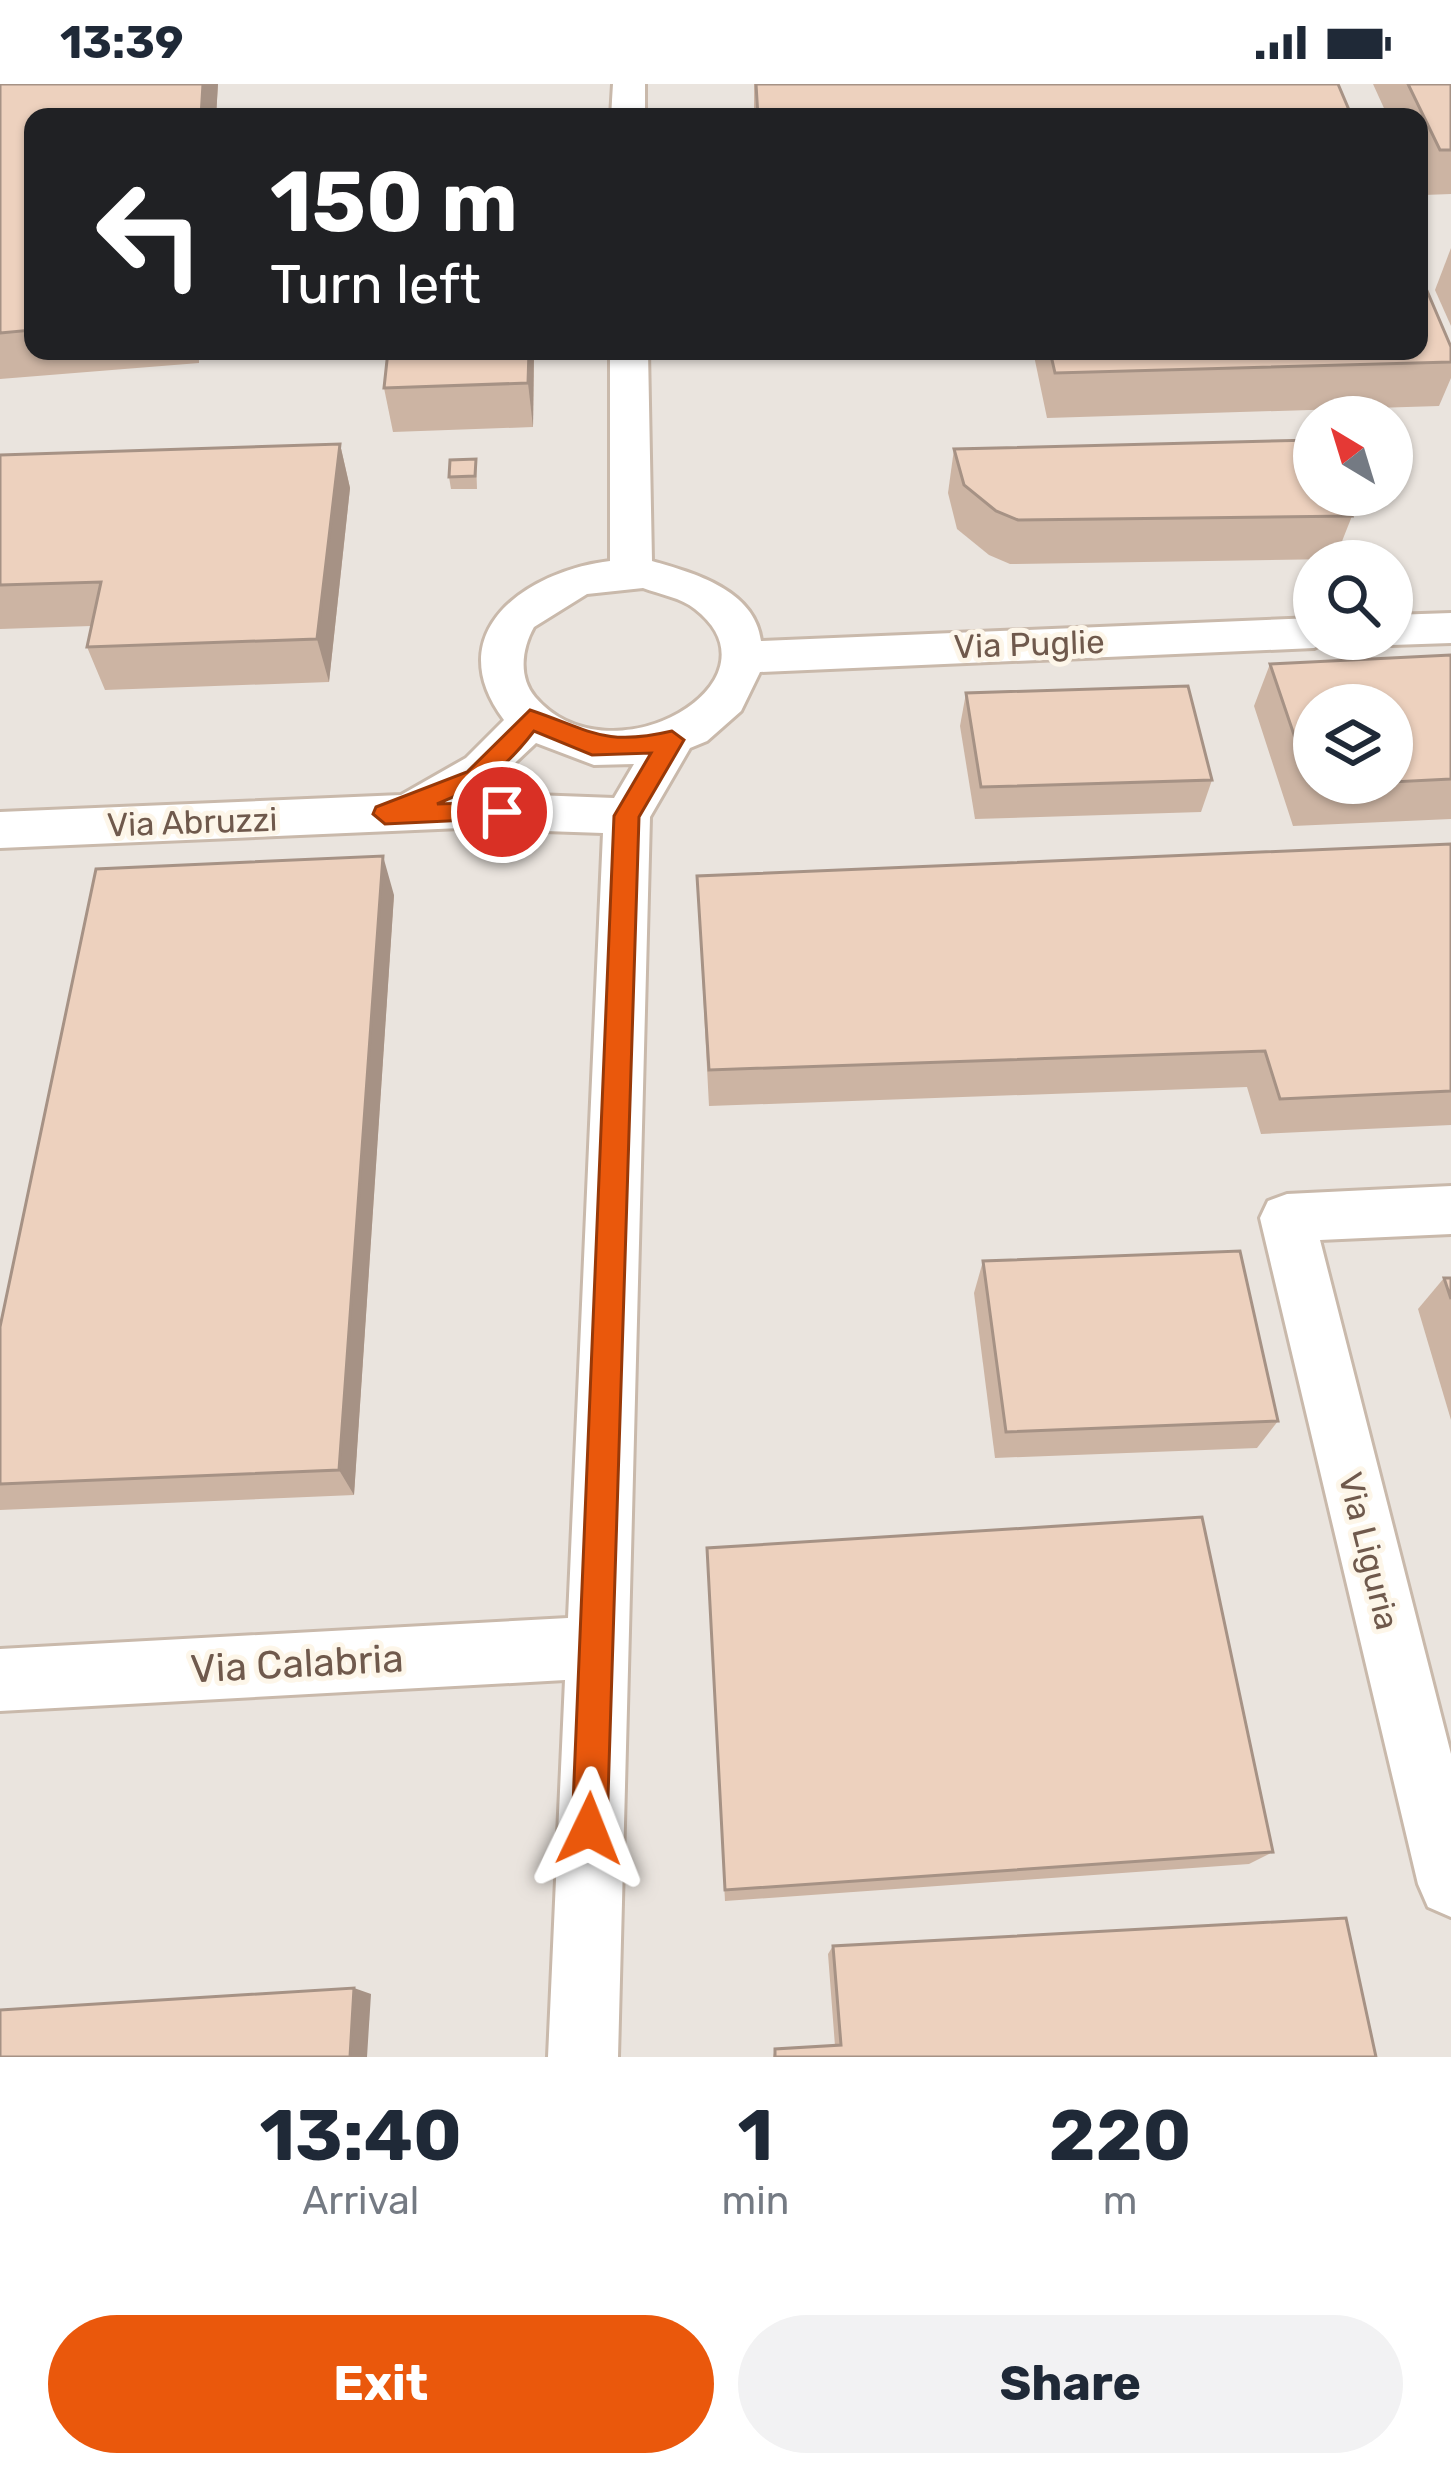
<!DOCTYPE html>
<html lang="en">
<head>
<meta charset="utf-8">
<style>
  :root { --surface:#fff; --page:#f2f2f3; --text:#1f2937; --muted:#747a83; --accent:#ea580c }
  body { margin:0; font-family:Rubik,sans-serif; background:var(--page); color:var(--text); height:100vh; display:flex; flex-direction:column; font-size:45px; white-space:nowrap }
  * { box-sizing:border-box; margin:0 }
  p { font-size:39px; color:var(--muted) }
  .icon { flex:none; width:66px; height:66px; fill:none; stroke:currentColor; stroke-width:2; stroke-linecap:round; stroke-linejoin:round }
  .map { position:relative; height:1973px; overflow:hidden }
  .details { display:flex; flex-direction:column; background:var(--surface); flex:1 }
  .details>* { flex:none }
  .banner { position:absolute; left:24px; top:24px; width:1404px; height:252px; border-radius:24px; box-shadow:0 3px 9px #0004; background:#202124; color:#fff; overflow:hidden }
  .needle { width:78px; rotate:322deg }
  .fabs { position:absolute; left:1293px; top:312px; display:grid; gap:24px }
  .fabs a { display:grid; place-items:center; width:120px; height:120px; border-radius:50%; background:var(--surface); box-shadow:0 3px 9px #0004; font-size:60px }
  .pin { position:absolute; display:grid; place-items:center; width:102px; height:102px; color:#fff; margin:-51px; border:6px solid #fff; border-radius:50%; box-shadow:0 3px 12px #0007 }
  .me { position:absolute; width:132px; margin:-66px; rotate:2deg; stroke-linejoin:round; filter:drop-shadow(0 0 9px #0008) }
  .turn { display:flex; align-items:center; gap:42px; height:252px; padding:0 48px; font-size:54px }
  .turn .icon { width:156px; height:156px; stroke-width:2.5 }
  .turn b { display:block; font-size:84px; line-height:102px }
  .eta { display:flex; justify-content:space-evenly; align-items:center; height:204px; text-align:center }
  .eta b { font-size:72px; font-weight:700; line-height:84px }
  .action { display:flex; gap:24px; margin-top:auto; padding:24px 48px }
  .action a { flex:1; height:138px; border-radius:72px; background:var(--accent); color:#fff; font-size:48px; font-weight:700; line-height:138px; text-align:center }
  .action a+a { background:var(--page); color:var(--text) }
  .status { display:flex; justify-content:space-between; align-items:center; height:84px; padding:0 60px; background:var(--surface); direction:ltr }
  .status svg { height:33px; fill:currentColor }
  .map>svg:first-child { display:block }
</style>
</head>
<body>
<div class="status"><b>13:39</b><svg viewBox="0 0 49 12"><path d="M0 12V9h3v3zM5 12V6h3v6zM10 12V3h3v9zM15 12V0h3v12zM26 1h20v11H26zM47 4h2v5h-2z"/></svg></div>
<div class="map">
<svg width="1451" height="1973" viewBox="0 0 1451 1973">
  <rect width="100%" height="100%" fill="#faf1e3"/>
  <path fill="#eae4de" fill-rule="evenodd" d="M 0,0 L 1451,0 L 1451,1973 L 0,1973 ZM 33,33 L 1419,33 L 1419,267 L 33,267 ZM 1314,333 L 1392,333 L 1392,411 L 1314,411 ZM 1314,477 L 1392,477 L 1392,555 L 1314,555 ZM 1314,621 L 1392,621 L 1392,699 L 1314,699 Z"/>
  <g fill="none" stroke-linecap="round" stroke-linejoin="round">
    <defs>
      <g id="minor">
        <path d="M 613,0 L 645,0 L 645,33 L 611,33 Z"/>
        <path d="M 610,267 L 648,267 L 652,477 C 694,489 755,506 761,557 L 1314,534 L 1314,555 L 1332,555 L 1314,564 L 760,588 L 741,627 L 707,657 L 690,664 L 650,733 L 618,1973 L 548,1973 L 565,1596 L 0,1627 L 0,1565 L 568,1534 L 603,749 L 461,744 L 0,764 L 0,728 L 401,711 L 466,674 L 504,636 C 438,548 527,487 610,477 ZM 643,504 C 659,510 682,514 695,525 C 789,598 610,701 535,613 C 518,593 522,564 534,543 L 587,510 ZM 536,659 L 594,681 L 634,680 L 614,714 L 483,709 Z"/>
        <path d="M 1451,529 L 1451,559 L 1392,561 L 1376,555 L 1392,555 L 1392,531 Z"/>
        <path d="M 1451,1102 L 1451,1150 L 1320,1156 L 1451,1670 L 1451,1833 L 1428,1823 L 1418,1800 L 1260,1134 L 1268,1117 L 1287,1110 Z"/>
      </g>
    </defs>
    <use href="#minor" stroke="#c9b9ab" stroke-width="6"/>
    <use href="#minor" fill="#fff" fill-rule="evenodd"/>
  </g>
  <g fill="#ccb4a3" fill-rule="evenodd">
    <path d="M 0,0 L 218,0 L 216,33 L 33,33 L 33,267 L 199,267 L 199,279 L 0,295 Z"/>
    <path d="M 754,0 L 1338,0 L 1352,33 L 754,33 Z"/>
    <path d="M 1373,0 L 1451,0 L 1451,110 L 1424,111 L 1419,100 L 1419,33 L 1388,33 Z"/>
    <path d="M 1451,164 L 1451,242 L 1435,206 Z"/>
    <path d="M 1451,263 L 1451,294 L 1439,322 L 1047,334 L 1033,267 L 1419,267 Z"/>
    <path d="M 534,267 L 533,343 L 393,348 L 384,304 Z"/>
    <path d="M 340,360 L 350,404 L 329,598 L 105,606 L 87,563 L 91,542 L 0,545 L 0,371 Z"/>
    <path d="M 954,365 L 1352,432 L 1335,475 L 1010,480 L 989,471 L 957,445 L 948,409 Z"/>
    <path d="M 476,375 L 477,405 L 451,405 L 449,393 Z"/>
    <path d="M 1451,571 L 1451,735 L 1293,742 L 1254,622 L 1270,580 ZM 1392,621 L 1392,699 L 1314,699 Z"/>
    <path d="M 966,609 L 1212,696 L 1201,728 L 975,735 L 960,642 Z"/>
    <path d="M 1451,760 L 1451,1041 L 1261,1050 L 1247,1003 L 709,1022 L 697,792 Z"/>
    <path d="M 394,811 L 354,1411 L 0,1426 L 0,1400 Z"/>
    <path d="M 983,1177 L 1278,1337 L 1257,1364 L 995,1374 L 974,1209 Z"/>
    <path d="M 1444,1194 L 1451,1194 L 1451,1336 L 1418,1225 Z"/>
    <path d="M 707,1464 L 1273,1768 L 1249,1780 L 725,1817 Z"/>
    <path d="M 833,1862 L 1376,1973 L 773,1973 L 775,1965 L 835,1962 L 828,1870 Z"/>
  </g>
  <g fill="#a69285">
    <path d="M 203,0 L 218,0 L 216,33 L 201,33 Z"/>
    <path d="M 529,267 L 534,267 L 533,343 L 528,299 Z"/>
    <path d="M 340,360 L 350,404 L 329,598 L 317,555 Z"/>
    <path d="M 383,772 L 394,811 L 354,1411 L 339,1386 Z"/>
    <path d="M 354,1904 L 371,1910 L 367,1973 L 350,1973 Z"/>
  </g>
  <g fill="#edd1be" stroke="#a69285" stroke-width="3">
    <path d="M 0,0 L 203,0 L 201,33 L 33,33 L 33,246 L 0,249 Z"/>
    <path d="M 756,0 L 1338,0 L 1352,33 L 758,33 Z"/>
    <path d="M 1408,0 L 1451,0 L 1451,66 L 1440,66 Z"/>
    <path d="M 1419,188 L 1451,263 L 1451,278 L 1055,289 L 1050,267 L 1419,267 Z"/>
    <path d="M 388,267 L 529,267 L 528,299 L 384,304 Z"/>
    <path d="M 1314,356 L 1314,411 L 1345,411 L 1352,432 L 1018,436 L 996,427 L 964,401 L 954,365 Z"/>
    <path d="M 340,360 L 317,555 L 87,563 L 101,498 L 0,501 L 0,371 Z"/>
    <path d="M 476,375 L 475,392 L 449,393 L 450,376 Z"/>
    <path d="M 1451,571 L 1451,695 L 1392,698 L 1392,621 L 1314,621 L 1314,699 L 1360,699 L 1311,701 L 1270,580 Z"/>
    <path d="M 1188,602 L 1212,696 L 981,703 L 966,609 Z"/>
    <path d="M 1451,760 L 1451,1007 L 1280,1015 L 1265,967 L 709,986 L 697,792 Z"/>
    <path d="M 383,772 L 339,1386 L 0,1400 L 0,1243 L 96,785 Z"/>
    <path d="M 1240,1167 L 1278,1337 L 1006,1348 L 983,1177 Z"/>
    <path d="M 1444,1194 L 1451,1194 L 1451,1215 Z"/>
    <path d="M 1202,1433 L 1273,1768 L 725,1806 L 707,1464 Z"/>
    <path d="M 1346,1834 L 1376,1973 L 775,1973 L 775,1965 L 841,1961 L 833,1862 Z"/>
    <path d="M 354,1904 L 350,1973 L 0,1973 L 0,1926 Z"/>
  </g>
  <path fill="#ea580c" stroke="#983908" stroke-width="3" d="M 530,626 C 590,646 604,663 672,647 L 684,656 L 639,733 L 607,1745 L 602,1757 L 589,1763 L 577,1757 L 572,1745 L 614,732 L 651,669 L 592,671 L 534,647 C 505,685 481,702 437,720 L 502,718 L 515,728 L 511,734 L 385,740 L 373,730 L 376,723 L 467,688 Z"/>
  <g text-anchor="middle" dominant-baseline="central" stroke-width="10" stroke-linejoin="round" paint-order="stroke">
    <g font-size="33" fill="#6f594c" stroke="#fdf6e9">
      <text transform="translate(1029 560) rotate(-2)">Via Puglie</text>
      <text transform="translate(192 738) rotate(-2)">Via Abruzzi</text>
      <text transform="translate(1369 1467) rotate(76)">Via Liguria</text>
    </g>
    <g font-size="39" fill="#6f594c" stroke="#fdf6e9">
      <text transform="translate(297 1580) rotate(-3)">Via Calabria</text>
    </g>
  </g>
</svg>
<div class="fabs">
<a><svg class="needle" viewBox="-14 -14 28 28"><path d="M0-13l5 13h-10z" fill="#e53935"/><path d="M0 13l5-13h-10z" fill="#747a83"/></svg></a>
<a><svg class="icon" aria-label="search" viewBox="0 0 24 24"><circle cx="10" cy="10" r="6"/><path d="M15 15l6 6"/></svg></a>
<a><svg class="icon" aria-label="layers" viewBox="0 0 24 24"><path d="M12 4l9 5-9 5-9-5zM3 14l9 5 9-5"/></svg></a>
</div>
<div class="pin" style="left:502px;top:728px;background:#d93025"><svg class="icon" aria-label="arrive" viewBox="0 0 24 24"><path d="M6 21V4h12l-3 4 3 4H6"/></svg></div>
<svg class="me" style="left:589px;top:1745px" viewBox="-20 -20 40 40"><path d="M0-17L14 15 0 8-14 15z" fill="#ea580c" stroke="#fff" stroke-width="4"/></svg>
<div class="banner">
<div class="turn"><svg class="icon" aria-label="left" viewBox="0 0 24 24"><path d="M17 20v-9H6M10 6l-5 5 5 5"/></svg><div><b>150 m</b>Turn left</div></div>
</div>
</div>
<section class="details">
<div class="eta">
<div><b>13:40</b><p>Arrival</p></div>
<div><b>1</b><p>min</p></div>
<div><b>220</b><p>m</p></div>
</div>
<div class="action"><a>Exit</a><a>Share</a></div>
</section>
</body>
</html>
